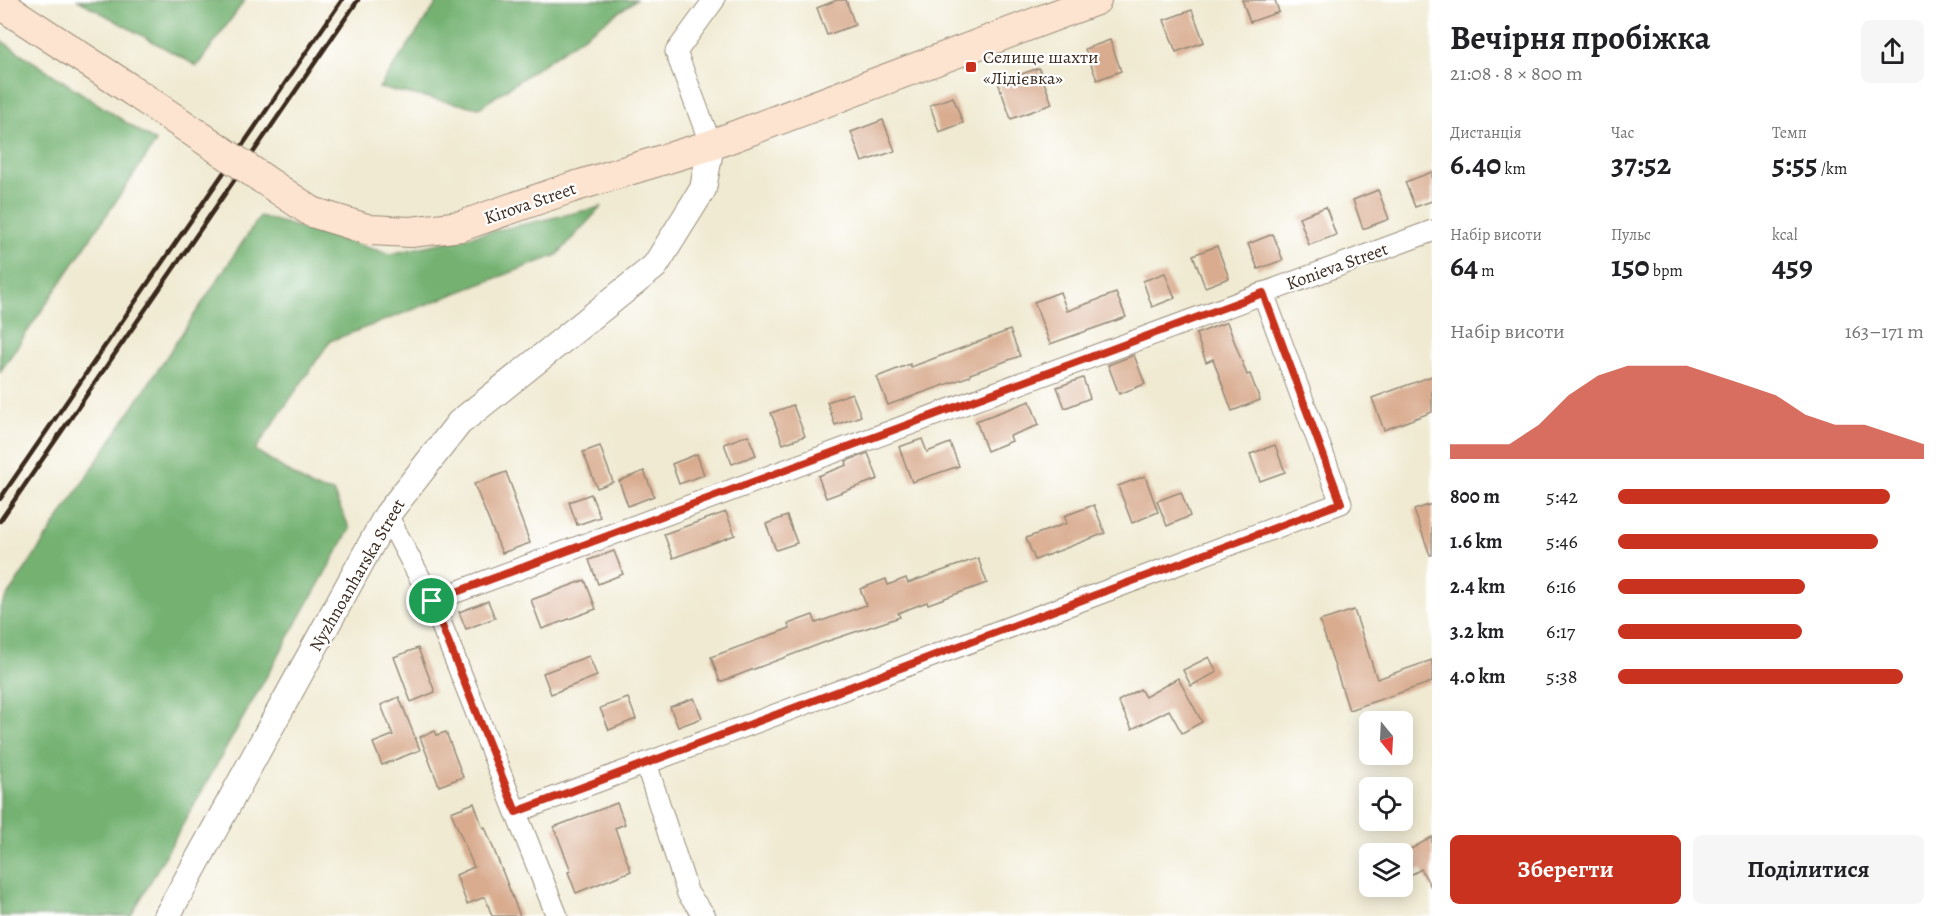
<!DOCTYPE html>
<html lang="uk">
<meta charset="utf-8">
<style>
body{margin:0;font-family:Alegreya,serif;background:#f6f6f6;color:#202124;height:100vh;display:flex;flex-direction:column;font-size:22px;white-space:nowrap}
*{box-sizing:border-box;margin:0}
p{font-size:20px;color:#757577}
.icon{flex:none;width:33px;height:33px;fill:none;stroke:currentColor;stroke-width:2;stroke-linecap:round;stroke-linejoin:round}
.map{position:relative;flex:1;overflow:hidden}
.drawer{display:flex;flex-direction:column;background:#fff;width:510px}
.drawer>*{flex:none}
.needle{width:39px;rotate:162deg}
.buttons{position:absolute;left:1359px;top:711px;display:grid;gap:12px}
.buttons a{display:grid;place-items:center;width:54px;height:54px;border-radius:9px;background:#fff;box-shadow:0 3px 15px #0003;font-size:30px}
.pin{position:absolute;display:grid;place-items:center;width:51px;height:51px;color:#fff;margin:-26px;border:3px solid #fff;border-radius:50%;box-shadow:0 2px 6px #0007}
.round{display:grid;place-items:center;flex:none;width:63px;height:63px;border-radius:9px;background:#f6f6f6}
.summary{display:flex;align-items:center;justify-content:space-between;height:102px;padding:0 18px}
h1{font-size:33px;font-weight:600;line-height:45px}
.stats{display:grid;grid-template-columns:repeat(3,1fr);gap:9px;height:102px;padding:6px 18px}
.stats div{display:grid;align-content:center}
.stats b{font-size:30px;font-weight:600}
.stats small{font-size:16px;font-weight:400}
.stats p{font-size:16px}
.chart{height:168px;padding:12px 18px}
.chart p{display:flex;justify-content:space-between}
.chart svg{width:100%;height:108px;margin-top:6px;fill:#c8321e;opacity:.7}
.cta{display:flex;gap:12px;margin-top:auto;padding:12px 18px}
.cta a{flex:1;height:69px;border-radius:9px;background:#c8321e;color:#fff;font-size:24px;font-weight:600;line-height:69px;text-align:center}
.cta a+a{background:#f6f6f6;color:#202124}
ul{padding:0 18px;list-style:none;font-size:20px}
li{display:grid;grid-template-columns:96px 72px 1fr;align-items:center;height:45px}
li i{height:15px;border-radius:8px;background:#c8321e}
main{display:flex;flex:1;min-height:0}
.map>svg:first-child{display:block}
.forest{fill:#75b272;stroke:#586e48;stroke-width:1.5}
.building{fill:#d9ac8f}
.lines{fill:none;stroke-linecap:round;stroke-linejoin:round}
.minor-casing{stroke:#968a78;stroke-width:23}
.tertiary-casing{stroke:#968a78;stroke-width:28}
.secondary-casing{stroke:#968a78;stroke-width:32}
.minor{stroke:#fff;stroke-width:21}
.tertiary{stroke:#fff;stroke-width:26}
.secondary{stroke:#fde4d0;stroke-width:30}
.rail{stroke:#3b2a1e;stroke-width:4.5}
.secondary-bridge-casing{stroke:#968a78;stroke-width:32;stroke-linecap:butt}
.secondary-bridge{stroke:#fde4d0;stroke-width:30}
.route-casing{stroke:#fff;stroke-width:12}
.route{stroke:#c8321e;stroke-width:8}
.poi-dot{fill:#c8321e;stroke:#fff;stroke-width:2}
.labels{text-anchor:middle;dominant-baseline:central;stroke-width:4.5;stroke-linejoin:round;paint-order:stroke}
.poi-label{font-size:18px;fill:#3b2a1e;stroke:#fff;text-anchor:start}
.street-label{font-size:18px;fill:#3b2a1e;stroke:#fff}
</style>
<main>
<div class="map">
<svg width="1432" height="916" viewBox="0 0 1432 916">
<rect width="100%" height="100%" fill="#fff"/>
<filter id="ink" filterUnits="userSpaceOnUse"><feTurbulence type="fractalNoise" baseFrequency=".0167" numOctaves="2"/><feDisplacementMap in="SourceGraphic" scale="12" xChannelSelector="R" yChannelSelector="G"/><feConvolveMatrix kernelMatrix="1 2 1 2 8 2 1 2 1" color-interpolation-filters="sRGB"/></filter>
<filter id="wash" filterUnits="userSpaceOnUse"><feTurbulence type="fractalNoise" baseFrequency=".008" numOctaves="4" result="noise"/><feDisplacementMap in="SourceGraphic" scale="24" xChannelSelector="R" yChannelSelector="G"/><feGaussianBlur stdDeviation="1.35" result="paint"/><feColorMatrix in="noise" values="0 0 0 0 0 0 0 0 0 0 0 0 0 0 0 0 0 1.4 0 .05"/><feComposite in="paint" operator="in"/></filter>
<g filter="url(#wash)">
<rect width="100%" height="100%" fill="#f0ead2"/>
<!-- forest -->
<g class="forest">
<path d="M78,0H245L197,66Z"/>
<path d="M439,0H636L479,108L379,88Z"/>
<path d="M0,40L156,142L0,372Z"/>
<path d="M601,207L557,255L330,341L255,450L312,487L333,492L350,529L131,916H0V607L260,216L390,254Z"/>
</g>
<g id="blocks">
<!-- building -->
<g class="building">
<path d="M837,0H846L855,25L827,35L817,8Z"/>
<path d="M1242,0H1275L1279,12L1250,22Z"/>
<path d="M1192,10L1204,42L1176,52L1164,20Z"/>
<path d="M1110,40L1121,71L1097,80L1085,49Z"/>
<path d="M1039,68L1052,104L1011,119L998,82Z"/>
<path d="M953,97L963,123L939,132L930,105Z"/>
<path d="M883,120L895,151L862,162L851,132Z"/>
<path d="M1432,172V201L1415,207L1405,182Z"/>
<path d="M1378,190L1389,219L1363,229L1353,200Z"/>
<path d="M1326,207L1336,235L1309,245L1299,217Z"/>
<path d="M1273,234L1283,260L1258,269L1248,244Z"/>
<path d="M1217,246L1229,278L1205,287L1193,255Z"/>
<path d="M1165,273L1175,298L1152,307L1143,281Z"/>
<path d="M1060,292L1067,311L1116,293L1126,317L1050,344L1034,302Z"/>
<path d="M1227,322L1247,375L1250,374L1260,400L1232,411L1213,359L1206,362L1196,334Z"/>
<path d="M1010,330L1020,356L970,374V376L888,405L877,377L910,364L911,367Z"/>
<path d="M1134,355L1145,384L1119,394L1108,365Z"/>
<path d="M1432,376V412L1384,430L1372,398Z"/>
<path d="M1083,378L1090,398L1065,408L1057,387Z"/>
<path d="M852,393L861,416L835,425L827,402Z"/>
<path d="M1030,401L1039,425L1010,436L1012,441L987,451L976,421Z"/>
<path d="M793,405L805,436L783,444L771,413Z"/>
<path d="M748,435L756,455L732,464L724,444Z"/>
<path d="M922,439L927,452L950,443L959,466L912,482L899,447Z"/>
<path d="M1275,445L1285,472L1260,481L1250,454Z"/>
<path d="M600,446L613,482L597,488L583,452Z"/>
<path d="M868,453L878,479L826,498L818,476L847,465L846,461Z"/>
<path d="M697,454L704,475L679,484L672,464Z"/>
<path d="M644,471L654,496L628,506L619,481Z"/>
<path d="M506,472L515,496L513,497L530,543L502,553L474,484Z"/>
<path d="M1145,476L1158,512L1132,523L1118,486Z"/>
<path d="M1181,492L1190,516L1167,526L1157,501Z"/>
<path d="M591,494L600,517L577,525L569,502Z"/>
<path d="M1432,504V555H1430L1414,510Z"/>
<path d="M1094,505L1105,533L1035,560L1026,538L1067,523L1064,516Z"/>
<path d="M726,512L735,535L673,558L664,534Z"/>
<path d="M787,516L797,543L776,550L766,524Z"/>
<path d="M614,551L623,574L598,584L589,560Z"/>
<path d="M978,558L987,583L928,604L927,602L898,613L900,617L828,641L720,682L711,657L790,628L788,624L813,615L816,623L866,605L860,589L886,579L888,585L906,578L908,583Z"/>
<path d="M585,580L596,609L542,629L531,600Z"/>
<path d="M488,601L495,618L466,629L459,612Z"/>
<path d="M1354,610L1377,679L1432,660V682L1349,710L1320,621Z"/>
<path d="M418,648L435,692L411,702L394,657Z"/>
<path d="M589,656L597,676L551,694L543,673Z"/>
<path d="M1209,657L1217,672L1191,686L1183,670Z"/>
<path d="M1178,678L1202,722L1182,733L1169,710L1132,729L1118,701L1140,689L1145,697Z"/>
<path d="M399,697L420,750L382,765L373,743L393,735L381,705Z"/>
<path d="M628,698L636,719L609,730L600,708Z"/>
<path d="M694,698L702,718L678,727L670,707Z"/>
<path d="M435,731L437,735L446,732L463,777L439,786L420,737Z"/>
<path d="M474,803L483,828L485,827L520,916H492L485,897L467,904L456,875L474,867L451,812Z"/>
<path d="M617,803L625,824L615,828L631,871L576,893L568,872L571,871L554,827Z"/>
<path d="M1432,837V889L1421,869L1409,876L1402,865V854Z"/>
</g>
</g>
</g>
<g filter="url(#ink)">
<use href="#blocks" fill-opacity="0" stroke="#968a78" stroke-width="1.5"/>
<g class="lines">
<!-- minor casing -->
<g class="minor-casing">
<g id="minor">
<path d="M711,145L676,52L714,0"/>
<path d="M387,515L432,601L557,916"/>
<path d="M432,601L1432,231"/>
<path d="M646,763L688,894L705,916"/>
<path d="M516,812L1341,503L1263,293"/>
</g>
</g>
<!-- tertiary casing -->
<g class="tertiary-casing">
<path id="tertiary" d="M167,916L387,515L459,423L655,266L703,189L711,145"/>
</g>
<!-- secondary casing -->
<g class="secondary-casing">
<g id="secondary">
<path d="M0,4L133,91"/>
<path d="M312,212L370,230L411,232L461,226L570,188L711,145L1096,0"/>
</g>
</g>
<!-- minor -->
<use href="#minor" class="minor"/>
<!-- tertiary -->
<use href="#tertiary" class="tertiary"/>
<!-- secondary -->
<use href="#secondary" class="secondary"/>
<!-- rail -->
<g class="rail">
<path d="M0,499L342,0"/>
<path d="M0,521L358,0"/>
</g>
<!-- secondary-bridge casing -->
<g class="secondary-bridge-casing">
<path id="secondary-bridge" d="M133,91L312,212"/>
</g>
<!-- secondary-bridge -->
<use href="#secondary-bridge" class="secondary-bridge"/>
</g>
</g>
<g class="lines" filter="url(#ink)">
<!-- route casing -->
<g class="route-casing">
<path id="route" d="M1263,293L1341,503L516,812L432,601Z"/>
</g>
<!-- route -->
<use href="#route" class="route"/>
</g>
<!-- markers -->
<rect class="poi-dot" x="965" y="61" width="12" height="12" rx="3"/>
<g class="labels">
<!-- poi labels -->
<g class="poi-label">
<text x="983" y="57">Селище шахти<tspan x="983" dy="21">«Лідієвка»</tspan></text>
</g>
<!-- street labels -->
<g class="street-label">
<text transform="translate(530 203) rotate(-19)">Kirova Street</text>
<text transform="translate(1337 266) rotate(-20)">Konieva Street</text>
<text transform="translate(357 575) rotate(-60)">Nyzhnoanharska Street</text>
</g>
</g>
</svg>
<div class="buttons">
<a><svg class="needle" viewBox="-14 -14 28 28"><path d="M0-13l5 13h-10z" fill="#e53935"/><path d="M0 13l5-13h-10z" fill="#757577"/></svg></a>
<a><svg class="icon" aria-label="locate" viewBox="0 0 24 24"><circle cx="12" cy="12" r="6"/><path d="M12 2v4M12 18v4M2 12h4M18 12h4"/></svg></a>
<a><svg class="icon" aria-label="layers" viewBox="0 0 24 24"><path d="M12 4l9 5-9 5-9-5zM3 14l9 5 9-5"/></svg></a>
</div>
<div class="pin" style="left:432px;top:601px;background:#1e9e55"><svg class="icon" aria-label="arrive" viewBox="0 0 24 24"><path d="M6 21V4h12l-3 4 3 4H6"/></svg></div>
</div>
<section class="drawer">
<div class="summary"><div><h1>Вечірня пробіжка</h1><p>21:08 · 8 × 800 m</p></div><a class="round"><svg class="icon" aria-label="share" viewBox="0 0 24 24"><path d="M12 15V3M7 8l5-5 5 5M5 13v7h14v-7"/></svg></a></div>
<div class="stats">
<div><p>Дистанція</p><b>6.40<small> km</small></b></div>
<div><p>Час</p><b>37:52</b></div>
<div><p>Темп</p><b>5:55<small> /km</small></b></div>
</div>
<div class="stats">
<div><p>Набір висоти</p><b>64<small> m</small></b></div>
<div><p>Пульс</p><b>150<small> bpm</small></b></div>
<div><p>kcal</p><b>459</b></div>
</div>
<div class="chart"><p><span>Набір висоти</span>163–171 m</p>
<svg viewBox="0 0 160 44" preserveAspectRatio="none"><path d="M0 44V38L10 38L20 38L30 30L40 18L50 10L60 6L70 6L80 6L90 10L100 14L110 18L120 26L130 30L140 30L150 34L160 38V44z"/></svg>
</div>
<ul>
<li><b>800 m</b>5:42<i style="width:89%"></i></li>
<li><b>1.6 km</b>5:46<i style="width:85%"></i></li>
<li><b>2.4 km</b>6:16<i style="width:61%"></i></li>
<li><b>3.2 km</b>6:17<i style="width:60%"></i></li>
<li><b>4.0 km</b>5:38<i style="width:93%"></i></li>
</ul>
<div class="cta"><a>Зберегти</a><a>Поділитися</a></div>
</section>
</main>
